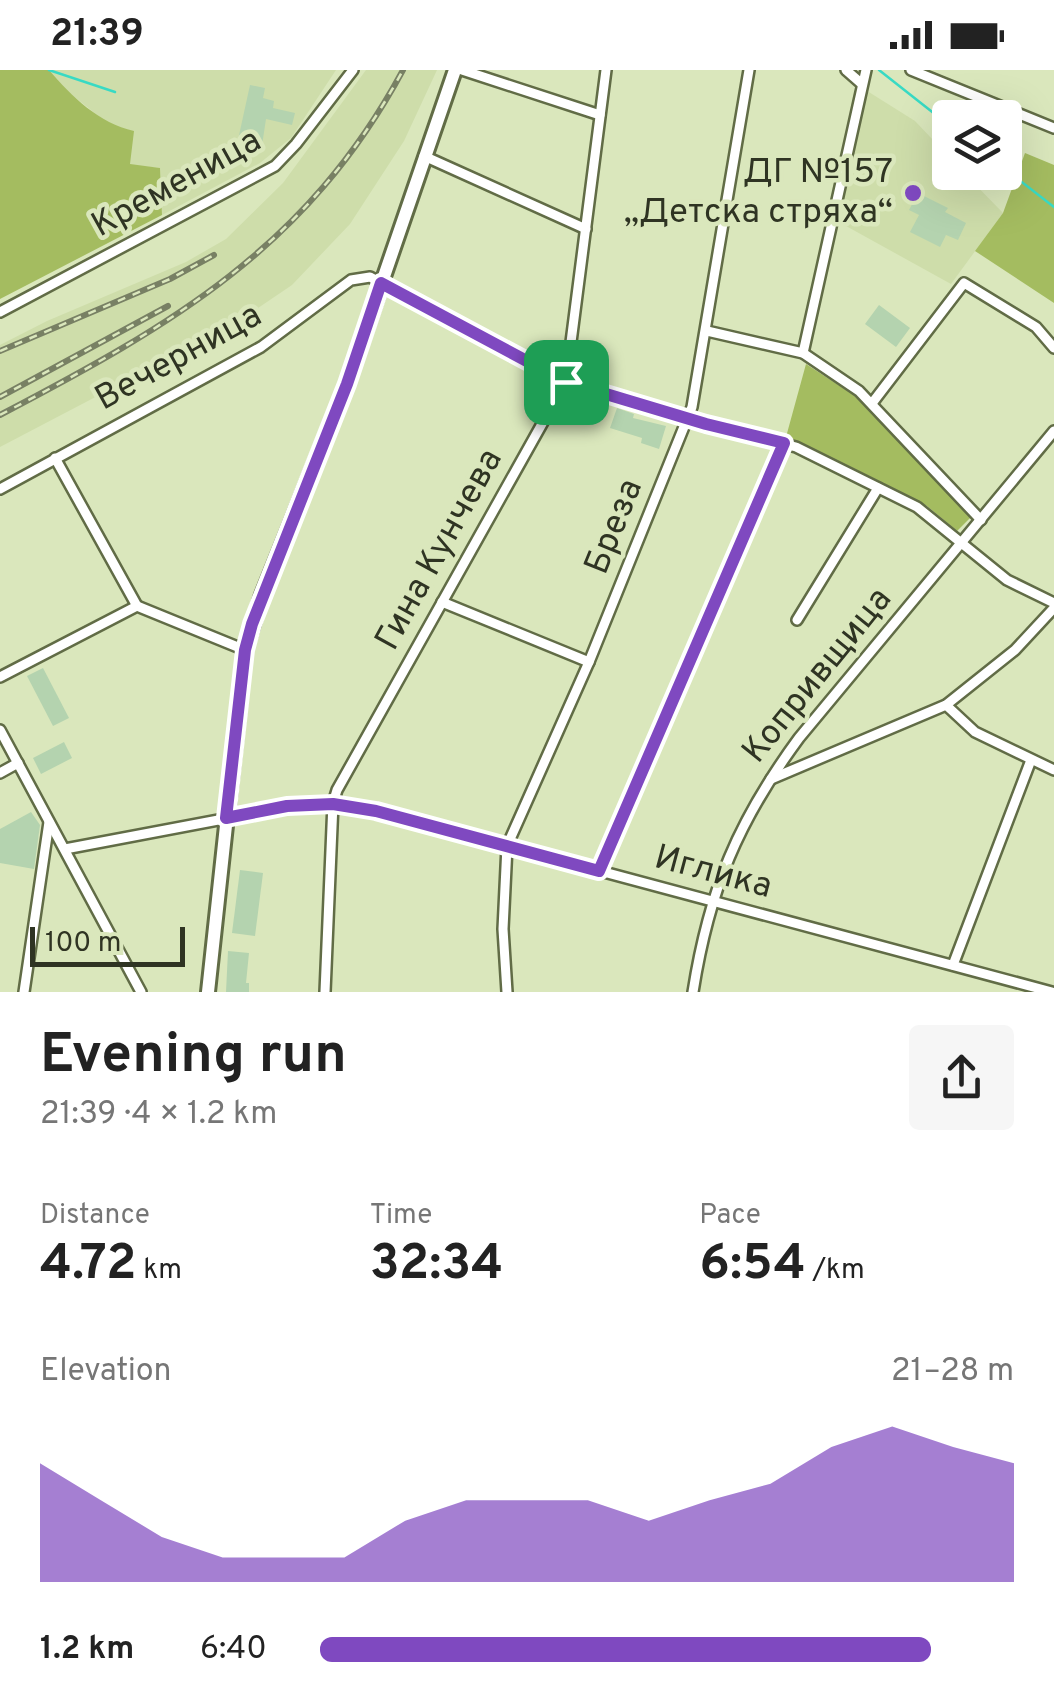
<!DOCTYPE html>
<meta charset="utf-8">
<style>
body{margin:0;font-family:Overpass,sans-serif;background:#f6f6f6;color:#222;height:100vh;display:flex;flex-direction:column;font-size:38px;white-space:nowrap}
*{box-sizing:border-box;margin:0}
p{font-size:32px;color:#767676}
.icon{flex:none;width:55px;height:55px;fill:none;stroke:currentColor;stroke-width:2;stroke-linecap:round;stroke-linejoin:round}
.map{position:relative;height:922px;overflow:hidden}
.panel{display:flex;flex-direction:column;background:#fff;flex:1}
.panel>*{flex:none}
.fabs{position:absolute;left:932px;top:30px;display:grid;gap:20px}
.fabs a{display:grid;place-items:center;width:90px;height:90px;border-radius:10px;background:#fff;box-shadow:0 10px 40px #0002;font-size:50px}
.scale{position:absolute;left:30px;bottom:25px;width:155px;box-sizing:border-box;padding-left:10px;border:5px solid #2f3423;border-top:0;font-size:28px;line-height:35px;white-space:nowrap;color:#2f3423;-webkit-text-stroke:8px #dae7bc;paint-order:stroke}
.pin{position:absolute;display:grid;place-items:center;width:85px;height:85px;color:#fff;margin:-42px;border-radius:20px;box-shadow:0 5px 15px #0006}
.round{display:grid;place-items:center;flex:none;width:105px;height:105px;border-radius:10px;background:#f6f6f6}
.overview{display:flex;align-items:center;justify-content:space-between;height:170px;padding:0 40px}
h1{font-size:55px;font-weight:700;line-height:75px}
.metrics{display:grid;grid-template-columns:repeat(3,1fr);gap:15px;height:170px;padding:10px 40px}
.metrics div{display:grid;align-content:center}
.metrics b{font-size:50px;font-weight:700}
.metrics small{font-size:28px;font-weight:400}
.metrics p{font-size:28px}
.chart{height:280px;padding:20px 40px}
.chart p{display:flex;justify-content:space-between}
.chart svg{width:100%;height:180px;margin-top:10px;fill:#7f49c0;opacity:.7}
ul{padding:0 40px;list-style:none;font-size:32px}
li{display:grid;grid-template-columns:160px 120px 1fr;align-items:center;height:75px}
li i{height:25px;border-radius:12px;background:#7f49c0}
.status{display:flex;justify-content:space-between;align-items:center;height:70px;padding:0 50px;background:#fff;direction:ltr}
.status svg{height:28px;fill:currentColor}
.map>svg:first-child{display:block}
.built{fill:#ceddaa}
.green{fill:#a4bc60}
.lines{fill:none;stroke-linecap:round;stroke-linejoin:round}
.stream{stroke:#38dac4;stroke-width:2.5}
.building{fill:#b4d3af}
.minor-casing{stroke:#616c46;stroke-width:14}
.secondary-casing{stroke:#616c46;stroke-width:18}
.minor{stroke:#fff;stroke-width:9}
.secondary{stroke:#fff;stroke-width:12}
.rail-casing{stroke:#788064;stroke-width:6}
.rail{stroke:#dae7bc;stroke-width:2.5;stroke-dasharray:8;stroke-linecap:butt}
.route-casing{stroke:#fff;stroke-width:20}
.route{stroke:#7f49c0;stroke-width:12}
.poi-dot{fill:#7f49c0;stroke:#dae7bc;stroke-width:4}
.labels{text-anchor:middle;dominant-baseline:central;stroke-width:9;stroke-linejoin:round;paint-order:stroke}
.poi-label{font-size:35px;fill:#2f3423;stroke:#dae7bc;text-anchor:end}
.street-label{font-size:35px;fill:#2f3423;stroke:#dae7bc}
</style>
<div class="status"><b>21:39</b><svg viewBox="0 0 49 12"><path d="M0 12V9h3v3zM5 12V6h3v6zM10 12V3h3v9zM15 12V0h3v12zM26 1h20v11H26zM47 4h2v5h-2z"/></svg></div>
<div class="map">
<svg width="1054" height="922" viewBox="0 0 1054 922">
<rect width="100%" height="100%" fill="#dae7bc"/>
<!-- built -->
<g class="built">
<path d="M49,0H336L291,68L260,93L162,145L160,98L130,95L111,56L67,21Z"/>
<path d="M366,0H437L404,71L350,154L292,215L233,255L0,377V275L47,251L186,192L226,169L283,113Z"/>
<path d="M864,19L915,51L950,88V102L964,103L1003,143L951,214L837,151Z"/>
</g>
<!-- green -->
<g class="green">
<path d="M0,0H49C72,27 99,53 134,61L130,94L160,98L162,145L0,229Z"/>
<path d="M1025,83L1054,95V233L975,181L1003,143Z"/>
<path d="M806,294L869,335L972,446L957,461L927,436L786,367Z"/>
</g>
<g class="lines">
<!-- stream -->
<g class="stream">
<path d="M49,0L115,22"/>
<path d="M879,0L950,56"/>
<path d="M1005,99L1054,137"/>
</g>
</g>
<!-- building -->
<g class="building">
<path d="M250,15L265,18L263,28L274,31L273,38L295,43L292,55L266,49L261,82L236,79Z"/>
<path d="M918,123L948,138L945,142L966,153L958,170L946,165L940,177L910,162L919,145L909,140Z"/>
<path d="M879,235L910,258L896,277L865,254Z"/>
<path d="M617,338L634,344L633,348L666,356L659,379L641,373L642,368L610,358Z"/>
<path d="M43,598L69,648L53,656L27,606Z"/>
<path d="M64,672L72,688L41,704L33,688Z"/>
<path d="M31,742L40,755L34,799L0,793V759Z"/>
<path d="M240,800L263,803L255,866L232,863Z"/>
<path d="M228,881L249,883L246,913H249V922H226Z"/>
</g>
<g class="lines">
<!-- minor casing -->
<g class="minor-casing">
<g id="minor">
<path d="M462,0L600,45"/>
<path d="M846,0L862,14"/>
<path d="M911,0L1054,58"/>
<path d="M424,86L586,159"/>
<path d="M0,242L275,96L296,74L353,0"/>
<path d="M707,261L803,283L859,321L981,450"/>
<path d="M803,283L866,0"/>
<path d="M873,332L964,213L1036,257L1054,278"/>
<path d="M55,388L137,536"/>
<path d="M0,419L261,277L351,210L370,207L566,311L705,354L796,377L917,437L1007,510L1054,533"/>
<path d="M442,532L589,592"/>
<path d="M797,550L878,418"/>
<path d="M0,607L137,536L245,580"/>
<path d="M946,635L975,662L1054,700"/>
<path d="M0,660L141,922"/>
<path d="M0,703L18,693"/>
<path d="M771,709L946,635L1015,580L1054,538"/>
<path d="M65,779L287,737L333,733L376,741L1052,922"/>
<path d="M599,801L784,373"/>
<path d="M953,895L1031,690"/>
<path d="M24,922L49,752"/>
<path d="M325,922L333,733L337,720L566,311L606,0"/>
<path d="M507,922L503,859L507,776L589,592L692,337L749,0"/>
<path d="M693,922C709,820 738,751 799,668L1054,361"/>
</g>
</g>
<!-- secondary casing -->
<g class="secondary-casing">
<path id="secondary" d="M208,922L245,580L262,525L347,314L455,0"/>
</g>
<!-- minor -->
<use href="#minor" class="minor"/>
<!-- secondary -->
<use href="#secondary" class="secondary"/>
<!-- rail casing -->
<g class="rail-casing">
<g id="rail">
<path d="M0,281L170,209L214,185"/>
<path d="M0,327L168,236"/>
<path d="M0,345C172,255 307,178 403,0"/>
</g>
</g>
<!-- rail -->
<use href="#rail" class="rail"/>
</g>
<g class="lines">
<!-- route casing -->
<g class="route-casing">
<path id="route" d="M381,213L566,312L706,354L784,373L599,801L376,741L333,734L287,736L226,748L245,580L252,554L347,314Z"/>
</g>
<!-- route -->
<use href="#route" class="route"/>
</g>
<!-- markers -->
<circle class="poi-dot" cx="913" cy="123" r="10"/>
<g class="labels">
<!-- poi labels -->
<g class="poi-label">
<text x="893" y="103">ДГ №157<tspan x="893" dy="40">„Детска стряха“</tspan></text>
</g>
<!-- street labels -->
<g class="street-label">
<text transform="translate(177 114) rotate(-29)">Кременица</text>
<text transform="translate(179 288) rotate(-29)">Вечерница</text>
<text transform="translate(615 457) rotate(-68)">Бреза</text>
<text transform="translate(440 480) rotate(-61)">Гина Кунчева</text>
<text transform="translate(818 606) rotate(-51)">Копривщица</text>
<text transform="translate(713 803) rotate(15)">Иглика</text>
</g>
</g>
</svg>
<div class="fabs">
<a><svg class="icon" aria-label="layers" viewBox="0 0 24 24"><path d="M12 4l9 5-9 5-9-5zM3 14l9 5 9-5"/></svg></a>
</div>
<div class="scale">100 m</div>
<div class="pin" style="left:566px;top:312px;background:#1e9e55"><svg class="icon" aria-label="arrive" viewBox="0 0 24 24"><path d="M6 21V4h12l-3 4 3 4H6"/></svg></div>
</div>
<section class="panel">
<div class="overview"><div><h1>Evening run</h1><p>21:39 · 4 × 1.2 km</p></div><a class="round"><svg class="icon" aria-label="share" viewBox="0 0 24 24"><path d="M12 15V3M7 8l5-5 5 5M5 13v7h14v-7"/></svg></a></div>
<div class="metrics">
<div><p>Distance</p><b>4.72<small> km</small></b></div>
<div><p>Time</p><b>32:34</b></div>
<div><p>Pace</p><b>6:54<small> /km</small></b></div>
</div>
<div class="chart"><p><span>Elevation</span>21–28 m</p>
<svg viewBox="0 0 160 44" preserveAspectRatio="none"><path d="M0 44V15L10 24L20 33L30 38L40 38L50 38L60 29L70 24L80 24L90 24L100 29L110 24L120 20L130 11L140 6L150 11L160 15V44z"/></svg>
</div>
<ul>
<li><b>1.2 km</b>6:40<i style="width:88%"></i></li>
</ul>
</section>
